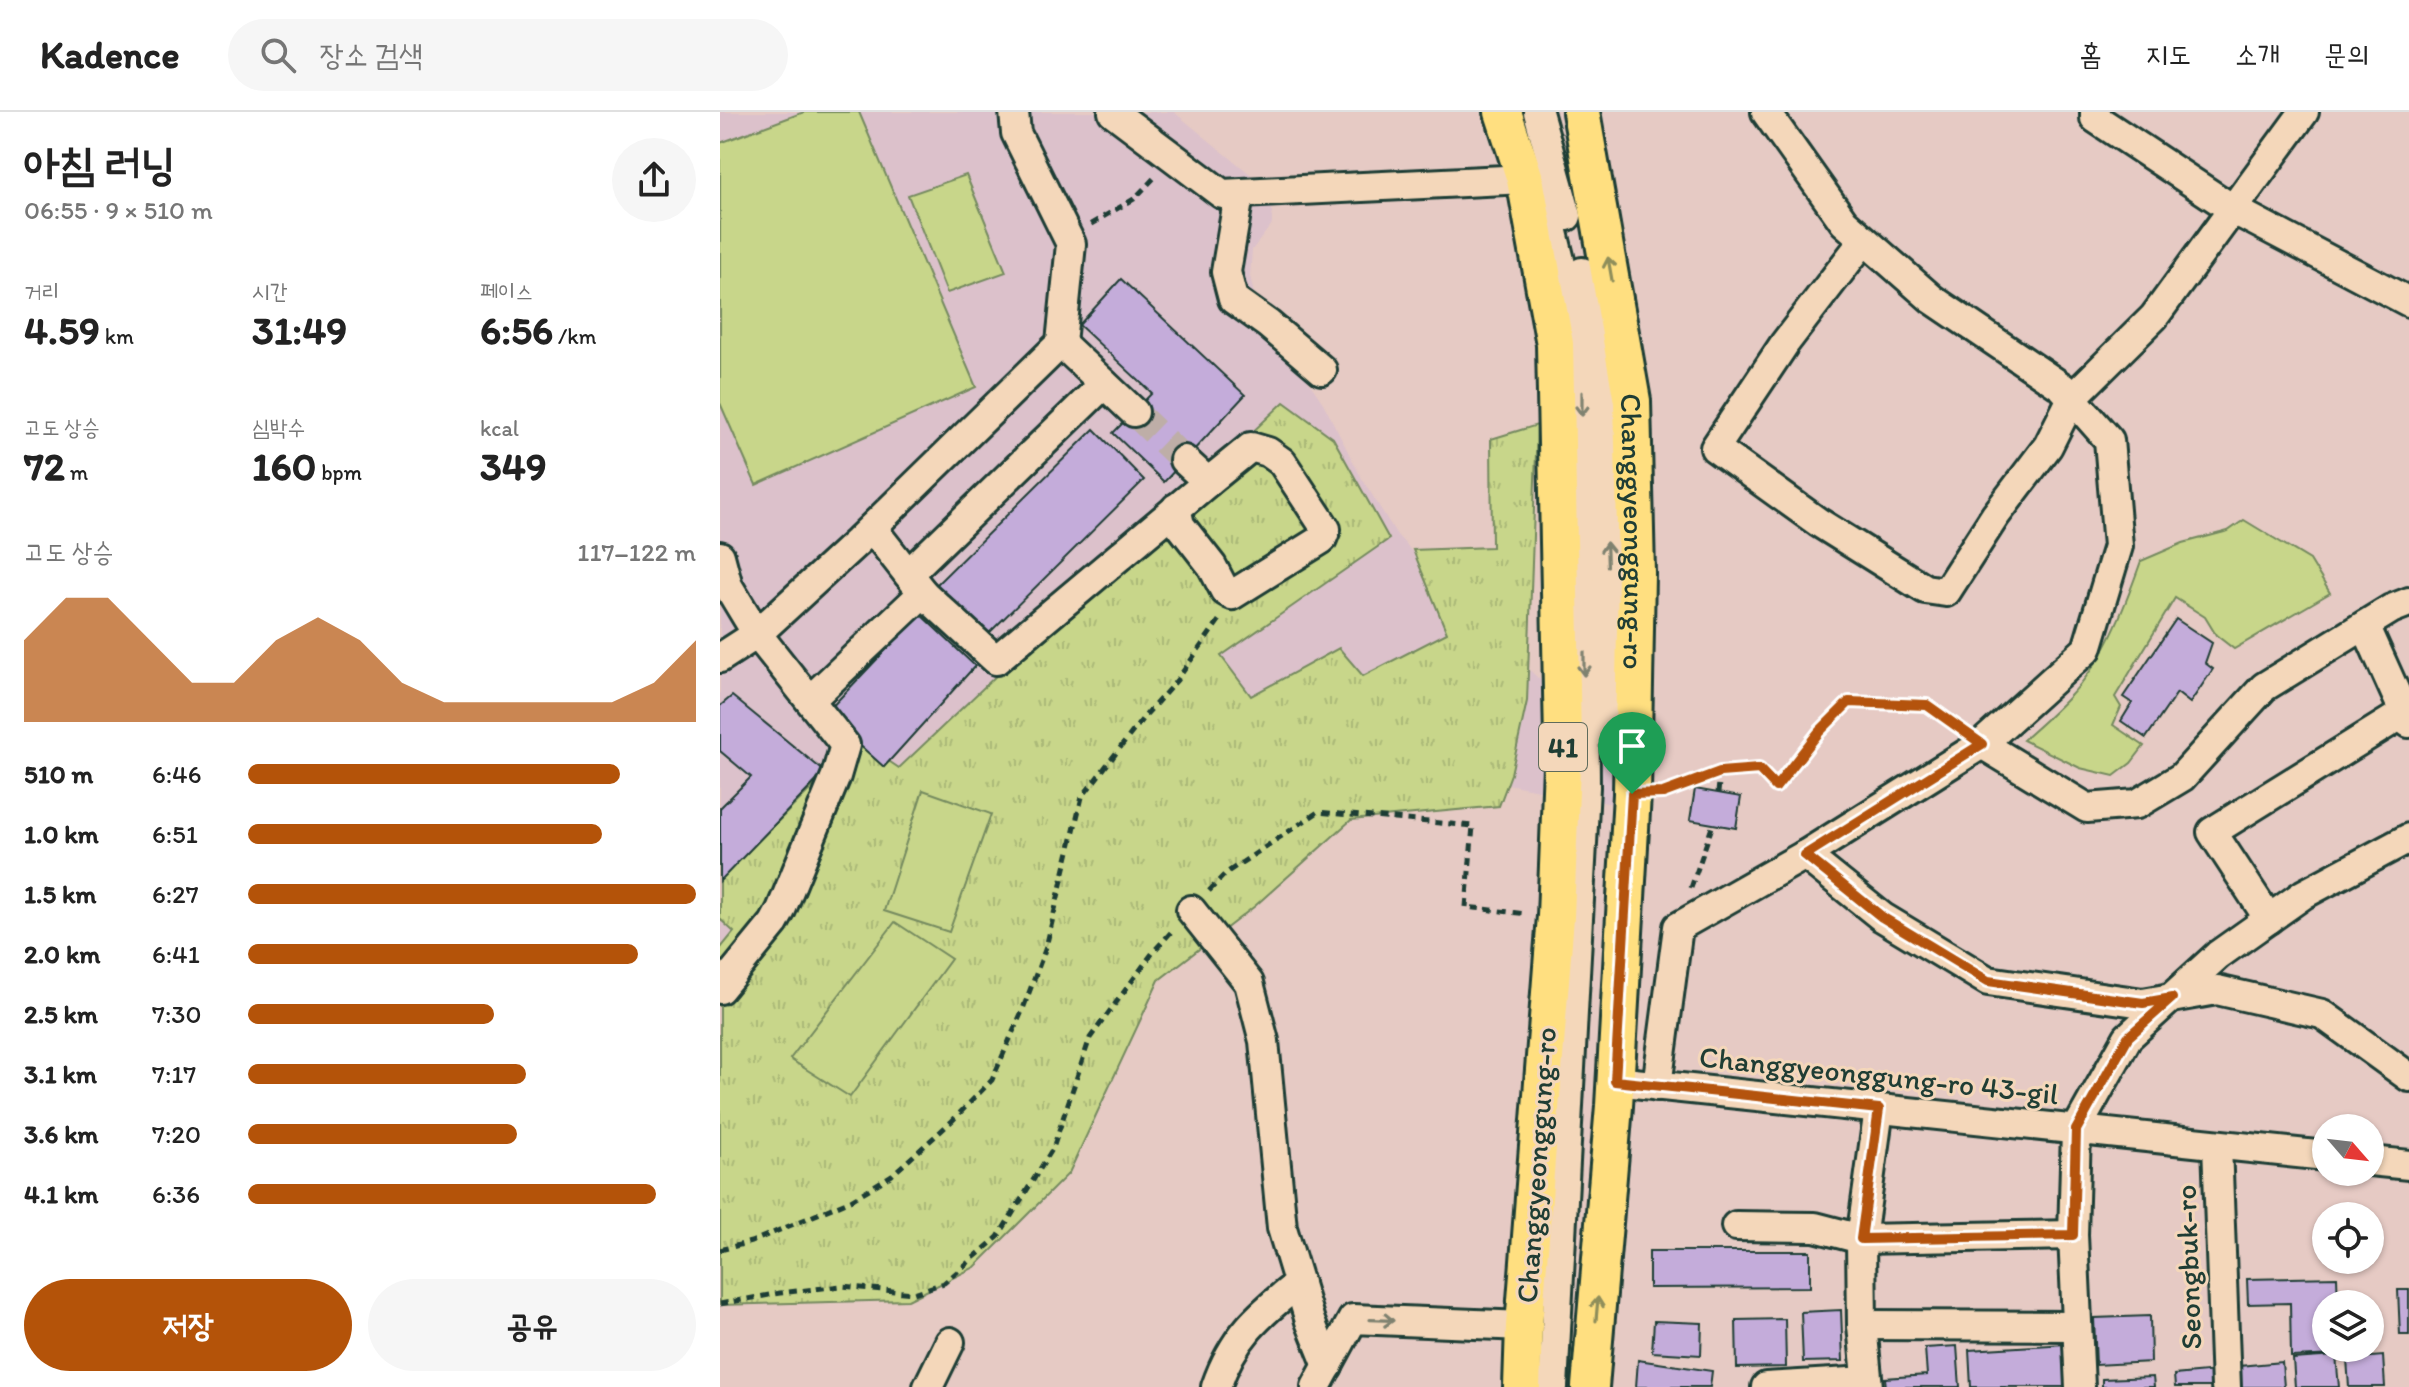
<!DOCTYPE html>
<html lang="ko">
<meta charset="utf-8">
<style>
body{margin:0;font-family:Itim,"Poor Story",sans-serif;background:#f6f6f6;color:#222;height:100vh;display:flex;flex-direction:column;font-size:30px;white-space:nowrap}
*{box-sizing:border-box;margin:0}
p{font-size:26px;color:#767676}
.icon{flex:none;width:44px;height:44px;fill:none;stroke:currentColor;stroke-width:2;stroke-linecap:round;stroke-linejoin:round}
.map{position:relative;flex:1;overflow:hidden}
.panel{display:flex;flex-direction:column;background:#fff;width:720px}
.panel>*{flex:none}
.needle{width:52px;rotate:118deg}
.buttons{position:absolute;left:1592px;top:1002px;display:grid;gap:16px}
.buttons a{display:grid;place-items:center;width:72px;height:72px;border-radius:50%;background:#fff;box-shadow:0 2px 6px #0004;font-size:40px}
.pin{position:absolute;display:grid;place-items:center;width:68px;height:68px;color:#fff;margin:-82px -34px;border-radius:50% 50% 50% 0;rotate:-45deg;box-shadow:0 0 8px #0007}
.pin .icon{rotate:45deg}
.round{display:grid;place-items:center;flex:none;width:84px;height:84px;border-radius:42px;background:#f6f6f6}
.headline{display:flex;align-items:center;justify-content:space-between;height:136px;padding:0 24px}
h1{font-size:44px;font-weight:700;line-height:60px}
.stats{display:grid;grid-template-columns:repeat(3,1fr);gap:12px;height:136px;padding:8px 24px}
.stats div{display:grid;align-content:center}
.stats b{font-size:40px;font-weight:700}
.stats small{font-size:22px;font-weight:400}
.stats p{font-size:22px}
.chart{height:224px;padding:16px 24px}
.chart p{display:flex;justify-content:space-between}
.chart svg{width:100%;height:144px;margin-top:8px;fill:#b45309;opacity:.7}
.primary-button{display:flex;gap:16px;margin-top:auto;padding:16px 24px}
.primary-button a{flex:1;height:92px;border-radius:48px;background:#b45309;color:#fff;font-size:32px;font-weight:700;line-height:92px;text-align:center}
.primary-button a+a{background:#f6f6f6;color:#222}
ul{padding:0 24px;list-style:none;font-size:26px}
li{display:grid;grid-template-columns:128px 96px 1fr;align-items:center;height:60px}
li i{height:20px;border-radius:10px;background:#b45309}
header{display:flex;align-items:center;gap:48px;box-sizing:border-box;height:112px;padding:0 40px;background:#fff;border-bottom:2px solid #e0e0e0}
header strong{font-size:38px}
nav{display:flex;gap:44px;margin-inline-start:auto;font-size:28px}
.search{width:560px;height:72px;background:#f6f6f6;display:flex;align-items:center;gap:20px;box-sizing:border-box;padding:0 28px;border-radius:44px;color:#767676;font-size:30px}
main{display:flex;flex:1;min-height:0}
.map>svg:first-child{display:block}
.built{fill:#dcc1cb}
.grass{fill:url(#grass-tufts);stroke:#748a5f;stroke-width:2}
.garden{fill:#c8d68a;stroke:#748a5f;stroke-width:2}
.building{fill:#c4acda;stroke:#1f3d34;stroke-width:2}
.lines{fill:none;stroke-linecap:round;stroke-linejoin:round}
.minor-tunnel{stroke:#beaea7;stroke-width:28;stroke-dasharray:28 14;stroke-linecap:butt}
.minor-casing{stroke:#1f3d34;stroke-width:34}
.major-casing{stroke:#1f3d34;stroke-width:42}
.path{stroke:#1f3d34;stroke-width:5;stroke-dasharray:8 6;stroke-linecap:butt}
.minor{stroke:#f4d7ba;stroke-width:28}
.major{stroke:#ffdf80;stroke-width:36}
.oneway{stroke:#8f8e5a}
.oneway2{stroke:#7f8270}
.route-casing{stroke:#fff;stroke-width:16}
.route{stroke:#b45309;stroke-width:10}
.labels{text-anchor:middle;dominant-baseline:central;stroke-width:6;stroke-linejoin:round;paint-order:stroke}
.shield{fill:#f4d7ba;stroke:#5f6b5c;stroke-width:2}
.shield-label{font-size:28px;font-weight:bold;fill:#1f3d34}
.street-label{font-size:30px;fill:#1f3d34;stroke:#f4d7ba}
</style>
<header>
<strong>Kadence</strong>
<div class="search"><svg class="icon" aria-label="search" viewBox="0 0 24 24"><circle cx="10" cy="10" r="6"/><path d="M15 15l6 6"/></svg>장소 검색</div>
<nav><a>홈</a><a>지도</a><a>소개</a><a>문의</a></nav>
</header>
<main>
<section class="panel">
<div class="headline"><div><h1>아침 러닝</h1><p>06:55 · 9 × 510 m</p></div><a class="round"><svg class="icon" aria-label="share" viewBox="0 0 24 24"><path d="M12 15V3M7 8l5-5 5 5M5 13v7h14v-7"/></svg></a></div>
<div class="stats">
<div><p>거리</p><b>4.59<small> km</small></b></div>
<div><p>시간</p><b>31:49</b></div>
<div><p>페이스</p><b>6:56<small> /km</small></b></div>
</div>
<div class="stats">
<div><p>고도 상승</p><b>72<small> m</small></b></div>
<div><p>심박수</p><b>160<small> bpm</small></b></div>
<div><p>kcal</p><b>349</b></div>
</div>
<div class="chart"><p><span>고도 상승</span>117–122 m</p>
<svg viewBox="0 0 160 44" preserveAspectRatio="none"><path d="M0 44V19L10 6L20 6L30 19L40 32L50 32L60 19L70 12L80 19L90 32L100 38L110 38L120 38L130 38L140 38L150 32L160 19V44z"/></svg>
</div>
<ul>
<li><b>510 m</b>6:46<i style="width:83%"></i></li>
<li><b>1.0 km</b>6:51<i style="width:79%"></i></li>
<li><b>1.5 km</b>6:27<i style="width:100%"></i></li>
<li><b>2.0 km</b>6:41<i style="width:87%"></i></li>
<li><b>2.5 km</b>7:30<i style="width:55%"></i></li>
<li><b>3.1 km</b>7:17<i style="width:62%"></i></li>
<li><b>3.6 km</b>7:20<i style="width:60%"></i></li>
<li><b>4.1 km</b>6:36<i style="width:91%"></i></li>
</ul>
<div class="primary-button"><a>저장</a><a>공유</a></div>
</section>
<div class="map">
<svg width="1689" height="1275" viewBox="0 0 1689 1275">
<defs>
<pattern id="grass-tufts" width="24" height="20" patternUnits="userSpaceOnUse" patternTransform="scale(2)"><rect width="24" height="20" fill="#c8d68a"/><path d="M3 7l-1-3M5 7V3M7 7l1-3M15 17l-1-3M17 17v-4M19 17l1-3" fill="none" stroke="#abb978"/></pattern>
</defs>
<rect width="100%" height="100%" fill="#e6cac4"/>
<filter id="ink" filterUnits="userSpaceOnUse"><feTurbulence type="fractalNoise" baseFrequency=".0125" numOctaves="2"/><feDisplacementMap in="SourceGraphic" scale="16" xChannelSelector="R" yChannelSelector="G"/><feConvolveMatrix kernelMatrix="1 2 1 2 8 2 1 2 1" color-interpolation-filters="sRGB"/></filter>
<g filter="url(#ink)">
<!-- built -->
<path class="built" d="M0,0H454L552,80V112L532,138L530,164L536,191L603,291L641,365L677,423L741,493L911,654L913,696L605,637L0,1168Z"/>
<!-- grass -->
<path class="grass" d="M564,290L613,326L669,427L501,544L531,584L619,536L643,564L727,521L693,438L772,435L771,327L817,313L807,589L791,662L779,694L631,708L535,794L439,868L349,1061L255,1155L188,1188L0,1193V837L14,820L0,807V767L139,629L179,656Z"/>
<!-- garden -->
<g class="garden">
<path d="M84,0H139L256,275L36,373L0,291V31Z"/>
<path d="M246,63L286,160L227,181L188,83Z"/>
<path d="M1524,408L1590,448L1610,481L1514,537L1496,523L1485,505L1455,486L1395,585L1401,595L1393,613L1424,634L1411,651L1394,664L1360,656L1303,628C1319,614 1335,600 1349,585C1385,548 1404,497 1421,449L1463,431L1508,419Z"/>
<path d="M203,678L271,702L229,820L164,799Z"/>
<path d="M175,810L231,847L130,985L70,947Z"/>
</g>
<!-- building -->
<g class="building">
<path d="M401,167L525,283L444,370L393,321L432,281L359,213Z"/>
<path d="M374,317L424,368L262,528L212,477Z"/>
<path d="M200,502L255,554L164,655L105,602Z"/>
<path d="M1456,507L1492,531L1485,551L1493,557L1470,591L1457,581L1426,626L1401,609L1412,591L1403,585Z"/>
<path d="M12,584L105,660L0,769V696L31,665L0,639V594Z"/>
<path d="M975,677L1021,685L1016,716L970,708Z"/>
<path d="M929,1139H1090V1175L929,1176Z"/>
<path d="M1617,1165L1618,1192H1606V1236H1619V1243L1571,1245L1570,1191L1528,1192L1527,1167Z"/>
<path d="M1678,1178H1689V1223H1680Z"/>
<path d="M1121,1198L1123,1249L1083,1250L1081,1200Z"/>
<path d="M1430,1204L1431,1250L1376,1253L1374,1206Z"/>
<path d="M1065,1207L1066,1255L1017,1256L1016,1208Z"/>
<path d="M934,1209L982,1211L981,1243L932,1240Z"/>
<path d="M1346,1232L1348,1275H1251L1249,1238Z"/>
<path d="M1237,1234L1240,1275H1166L1165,1266L1207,1263L1205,1236Z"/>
<path d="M1616,1244L1619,1275H1575L1573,1247Z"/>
<path d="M1663,1244L1665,1275H1629L1627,1247Z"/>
<path d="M918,1248L992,1259L990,1275H916Z"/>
<path d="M1562,1250L1564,1275H1520L1519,1254Z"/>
<path d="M1497,1259L1498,1275H1455L1454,1263Z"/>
<path d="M1433,1265L1434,1275H1382V1267Z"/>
</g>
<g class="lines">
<!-- minor-tunnel -->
<path class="minor-tunnel" d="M414,300L464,348"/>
<!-- minor casing -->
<g class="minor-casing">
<g id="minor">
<path d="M393,0L502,82L805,67"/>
<path d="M818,0L847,104"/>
<path d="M1375,0V6L1514,98L1689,190"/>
<path d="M519,83L506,160L513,187L548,212L602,258"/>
<path d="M824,84L862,237L865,675L833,1275"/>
<path d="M1144,128L1065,231L995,336L1098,410L1205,477L1226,480L1275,404L1328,334L1352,286L1434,205L1584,0"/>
<path d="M862,160L881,228L888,477L883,619"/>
<path d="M341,231L414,300"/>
<path d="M384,272L188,462L203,481L276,548L488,370"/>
<path d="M456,396L460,413L492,454L505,479L512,483L602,427L606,417L562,350L548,340L531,335L488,370L464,348"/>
<path d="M152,416L188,462"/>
<path d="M0,444L8,474L37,522L0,546"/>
<path d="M1645,513L1689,611"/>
<path d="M90,588L203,481"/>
<path d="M1262,632L1367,696L1417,692L1462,665L1544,575L1671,497L1689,490"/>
<path d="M1085,743L1162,805L1268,869L1423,891L1497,878L1602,902L1689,965"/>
<path d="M471,798L529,871L544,929L562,1116L590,1209L608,1254"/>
<path d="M1549,807L1492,720L1684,601"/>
<path d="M0,877L54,811L61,798L116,664L125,633L37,522L137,430L341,231L351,132L296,21L294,0"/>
<path d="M895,969L1606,1044"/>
<path d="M937,974L958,815L1085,743L1262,632L1367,537L1398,434L1389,328L1342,275L1212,187L1124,110L1046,0"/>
<path d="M1497,1033L1506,1275"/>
<path d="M1650,1049L1689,1053"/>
<path d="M1016,1114L1095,1115L1141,1127L1159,997"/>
<path d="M1142,1213L1356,1214"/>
<path d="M208,1275L230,1230"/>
<path d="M496,1275C513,1225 538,1203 579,1171"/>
<path d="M596,1275L633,1207L804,1214"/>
<path d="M1046,1275L1147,1269"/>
<path d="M1148,1275L1142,1213L1141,1127L1353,1123"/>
<path d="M1360,1275L1353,1123L1356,1018L1408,925L1498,843L1584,782L1689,726"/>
</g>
</g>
<!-- major casing -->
<g class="major-casing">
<g id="major">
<path d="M783,0L805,67L835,232L843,628L836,804L804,1214L802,1275"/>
<path id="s1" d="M861,0L912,289L916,461L912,682L894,994L870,1275"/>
</g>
</g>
<!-- path -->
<g class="path">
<path d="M371,112L414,87L436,64"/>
<path d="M941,681L1000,660L1039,657L1056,675L1099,620L1129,590L1207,593L1238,614"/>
<path d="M998,681L1000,660"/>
<path d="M971,776L993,712"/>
<path d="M489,779L506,761L598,700L753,714L746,795L807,802"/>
<path d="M0,1138L31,1130L131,1088L172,1063L232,1009L272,968L303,897L326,835L362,685L424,605L457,568L500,507"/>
<path d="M0,1192L60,1181L121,1174L194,1181L224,1171L278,1125L333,1036L370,926L434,839L453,818"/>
</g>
<!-- minor -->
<use href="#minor" class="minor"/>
<!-- major -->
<use href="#major" class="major"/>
</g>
<!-- one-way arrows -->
<defs><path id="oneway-shaft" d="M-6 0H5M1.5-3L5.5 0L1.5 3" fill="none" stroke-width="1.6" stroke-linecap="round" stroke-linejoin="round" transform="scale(2)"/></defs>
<g class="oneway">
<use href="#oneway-shaft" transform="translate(890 157) rotate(-100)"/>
<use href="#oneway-shaft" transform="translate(877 1197) rotate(-85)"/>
</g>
<g class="oneway2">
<use href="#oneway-shaft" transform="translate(862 292) rotate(90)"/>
<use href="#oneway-shaft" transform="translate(887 442) rotate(-92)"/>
<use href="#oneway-shaft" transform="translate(864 552) rotate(90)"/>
<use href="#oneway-shaft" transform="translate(662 1208) rotate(2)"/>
</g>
</g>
<g class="lines" filter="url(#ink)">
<!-- route casing -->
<g class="route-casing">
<path id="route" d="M1129,590L1207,593L1262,632L1085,743L1162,805L1268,869L1423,891L1452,886L1408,925L1356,1018L1353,1123L1141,1127L1159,997L895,969L912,682L943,681L1000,660L1039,657L1056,675L1099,620Z"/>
</g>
<!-- route -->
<use href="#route" class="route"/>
</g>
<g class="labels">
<!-- shield labels -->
<rect class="shield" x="819" y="611" width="48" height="48" rx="6"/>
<g class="shield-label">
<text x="843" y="635">41</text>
</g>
<!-- street labels -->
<g class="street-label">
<text stroke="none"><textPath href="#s1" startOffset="424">Changgyeonggung-ro</textPath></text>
<text transform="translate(1159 963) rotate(6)">Changgyeonggung-ro 43-gil</text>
<text transform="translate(816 1053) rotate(-86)">Changgyeonggung-ro</text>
<text transform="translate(1468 1155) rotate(-92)">Seongbuk-ro</text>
</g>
</g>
</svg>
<div class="buttons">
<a><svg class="needle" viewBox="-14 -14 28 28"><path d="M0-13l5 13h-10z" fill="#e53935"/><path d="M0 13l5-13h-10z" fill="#767676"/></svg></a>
<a><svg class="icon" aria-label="locate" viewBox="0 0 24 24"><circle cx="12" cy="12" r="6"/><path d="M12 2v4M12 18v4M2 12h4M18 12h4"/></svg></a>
<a><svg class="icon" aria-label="layers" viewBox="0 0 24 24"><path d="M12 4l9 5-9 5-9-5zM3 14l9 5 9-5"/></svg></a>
</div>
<div class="pin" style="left:912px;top:682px;background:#1e9e55"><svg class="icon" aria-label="arrive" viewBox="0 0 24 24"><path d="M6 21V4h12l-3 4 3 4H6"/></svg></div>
</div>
</main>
